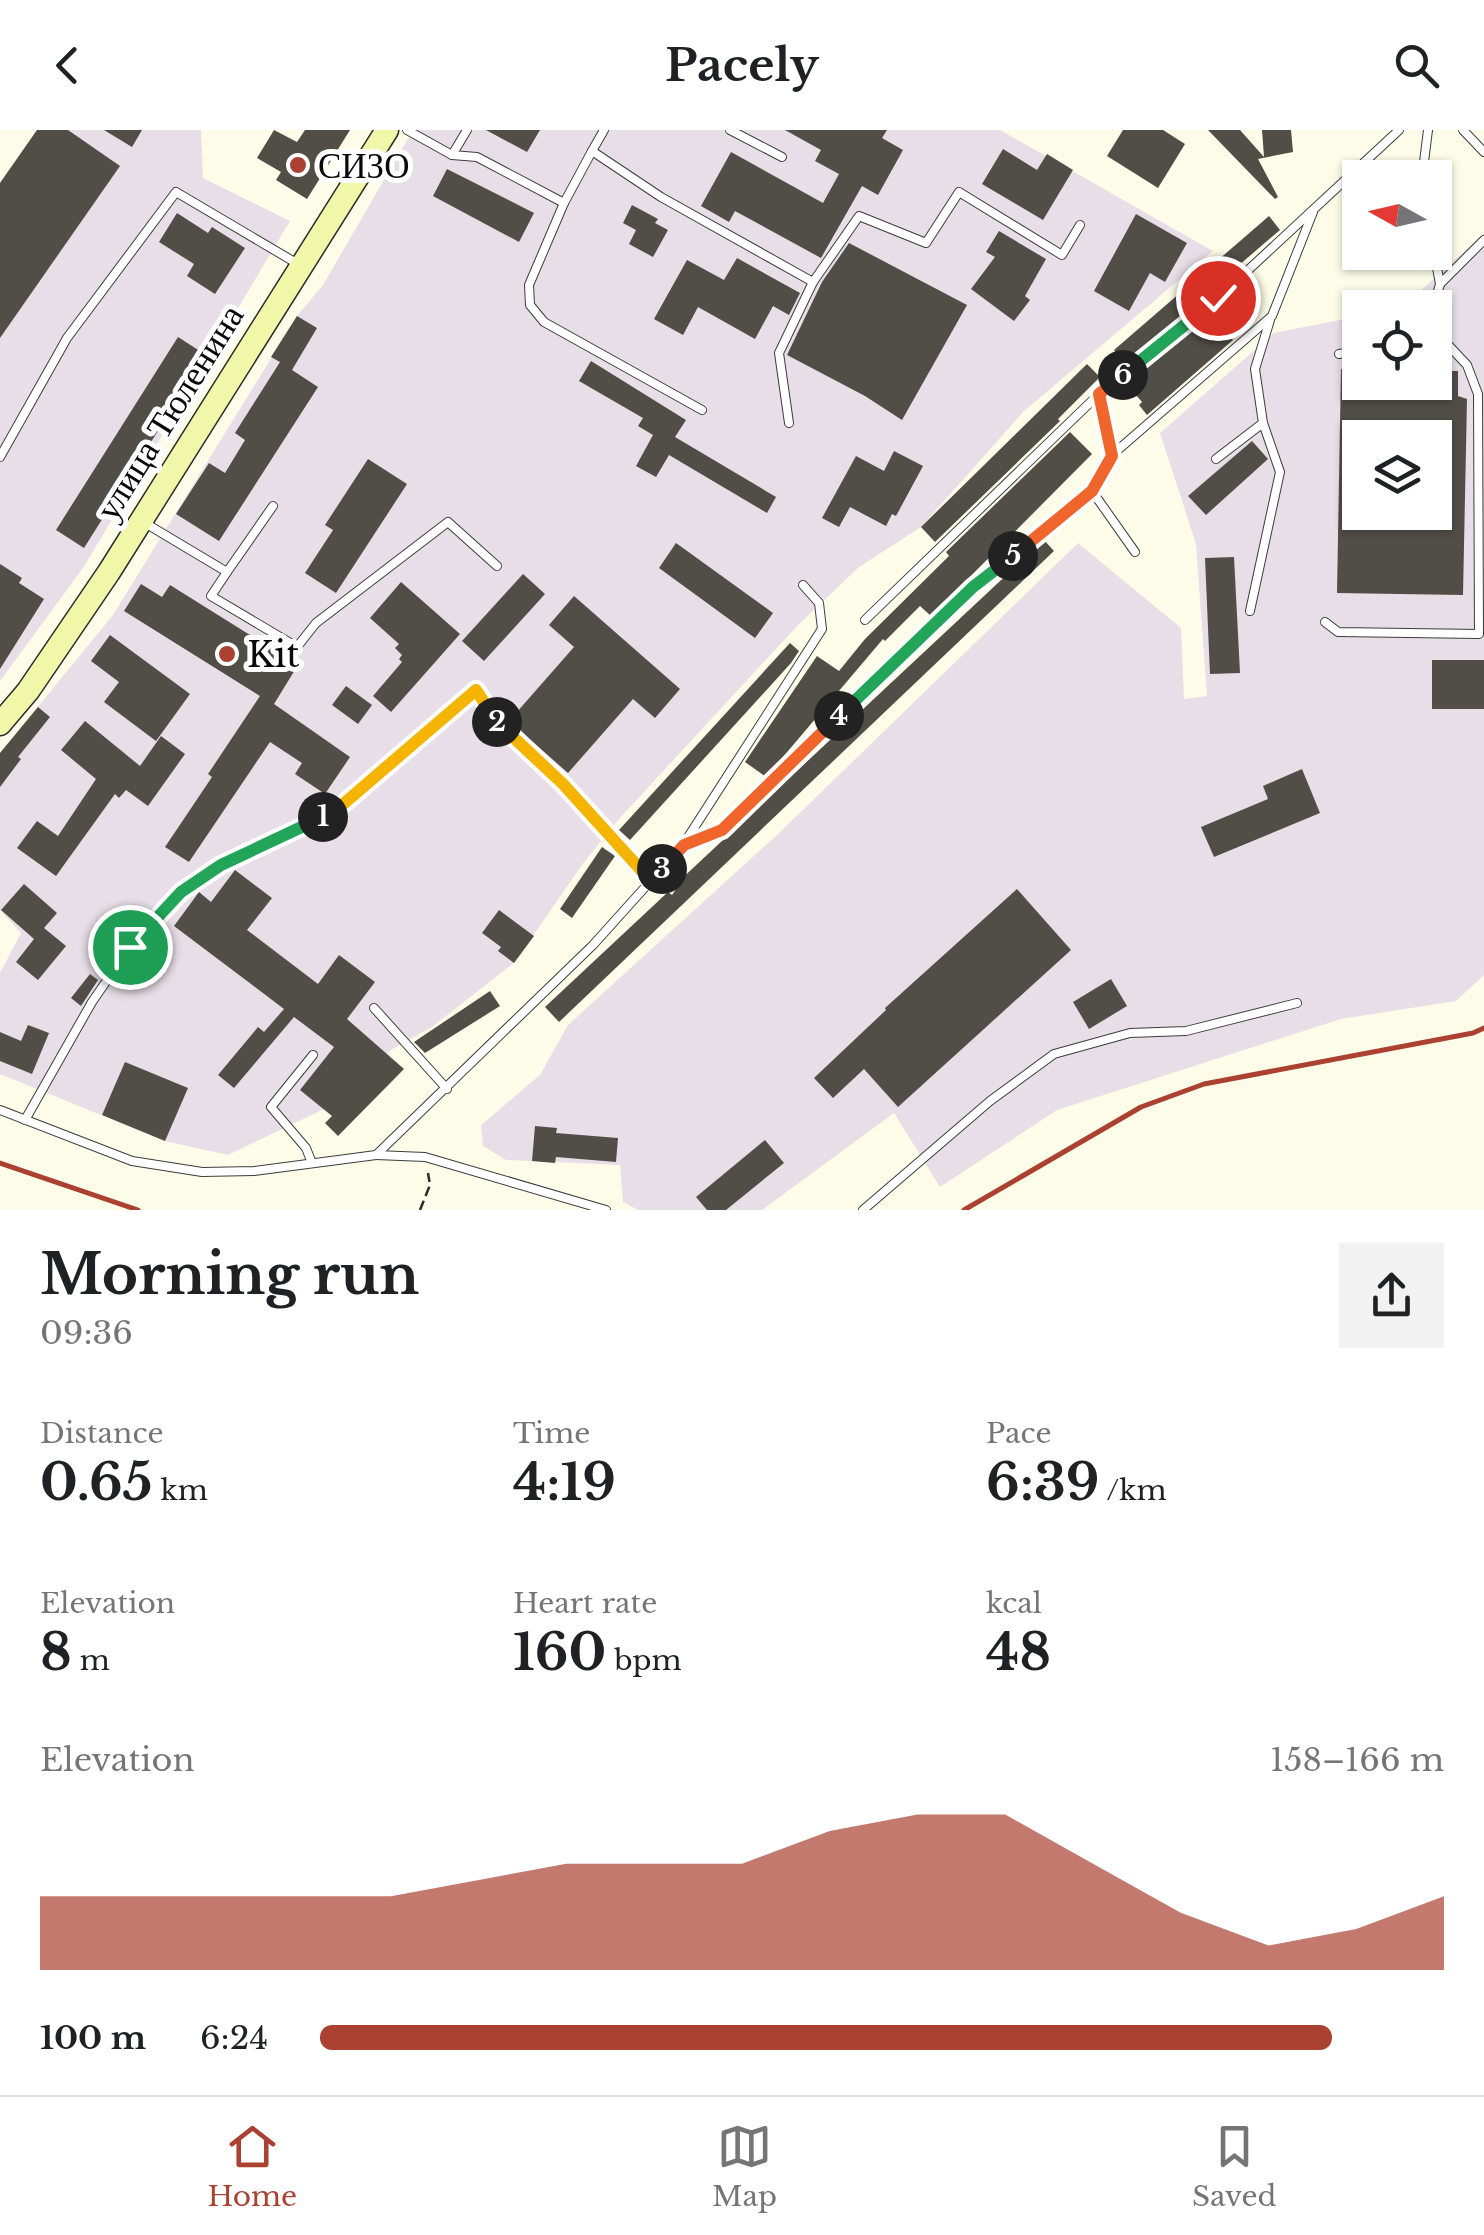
<!DOCTYPE html>
<meta charset="utf-8">
<style>
body{margin:0;font-family:"Libre Baskerville",serif;background:#f2f2f2;color:#202124;height:100vh;display:flex;flex-direction:column;font-size:38px;white-space:nowrap}
*{box-sizing:border-box;margin:0}
p{font-size:32px;color:#757577}
.icon{flex:none;width:55px;height:55px;fill:none;stroke:currentColor;stroke-width:2;stroke-linecap:round;stroke-linejoin:round}
.map{position:relative;height:1080px;overflow:hidden}
.sheet{display:flex;flex-direction:column;background:#fff;flex:1}
.sheet>*{flex:none}
.needle{width:65px;rotate:278deg}
.fabs{position:absolute;left:1342px;top:30px;display:grid;gap:20px}
.fabs a{display:grid;place-items:center;width:110px;height:110px;border-radius:0px;background:#fff;box-shadow:0 2px 8px #0004;font-size:50px}
.pin{position:absolute;display:grid;place-items:center;width:85px;height:85px;color:#fff;margin:-42px;border:5px solid #fff;border-radius:50%;box-shadow:0 2px 10px #0007}
.km{position:absolute;width:50px;height:50px;margin:-25px;border-radius:50%;background:#222;color:#fff;font-size:28px;line-height:50px;text-align:center}
.round{display:grid;place-items:center;flex:none;width:105px;height:105px;border-radius:0px;background:#f2f2f2}
.head{display:flex;align-items:center;justify-content:space-between;height:170px;padding:0 40px}
h1{font-size:55px;font-weight:700;line-height:75px}
.metrics{display:grid;grid-template-columns:repeat(3,1fr);gap:15px;height:170px;padding:10px 40px}
.metrics div{display:grid;align-content:center}
.metrics b{font-size:50px;font-weight:700}
.metrics small{font-size:28px;font-weight:400}
.metrics p{font-size:28px}
.chart{height:280px;padding:20px 40px}
.chart p{display:flex;justify-content:space-between}
.chart svg{width:100%;height:180px;margin-top:10px;fill:#aa4131;opacity:.7}
ul{padding:0 40px;list-style:none;font-size:32px}
li{display:grid;grid-template-columns:160px 120px 1fr;align-items:center;height:75px}
li i{height:25px;border-radius:12px;background:#aa4131}
header{display:flex;justify-content:space-between;align-items:center;height:130px;padding:0 40px;background:#fff;font-size:45px;font-weight:700}
.dock{display:flex;justify-content:space-around;align-items:center;height:140px;border-top:2px solid #e0e0e0;background:#fff;font-size:28px;color:#757577}
.dock a{display:grid;justify-items:center;gap:5px}
.dock .selected{color:#aa4131}
.map>svg:first-child{display:block}
.industrial{fill:#e8dee7;fill-rule:evenodd}
.building{fill:#514d47;fill-rule:evenodd}
.lines{fill:none;stroke-linecap:round;stroke-linejoin:round}
.service-casing{stroke:#3c3c3c;stroke-width:10}
.secondary-casing{stroke:#2b2b2b;stroke-width:25}
.path{stroke:#2b2b2b;stroke-width:2.5;stroke-dasharray:10 5;stroke-linecap:butt}
.service{stroke:#fff;stroke-width:8}
.secondary{stroke:#f1f7a9;stroke-width:22}
.rail{stroke:#aa4131;stroke-width:5}
.split-1-casing{stroke:#fff;stroke-width:20}
.split-2-casing{stroke:#fff;stroke-width:20}
.split-3-casing{stroke:#fff;stroke-width:20}
.split-4-casing{stroke:#fff;stroke-width:20}
.split-5-casing{stroke:#fff;stroke-width:20}
.split-6-casing{stroke:#fff;stroke-width:20}
.split-7-casing{stroke:#fff;stroke-width:20}
.split-1{stroke:#22a559;stroke-width:12}
.split-2{stroke:#f5b400;stroke-width:12}
.split-3{stroke:#f5b400;stroke-width:12}
.split-4{stroke:#f0652b;stroke-width:12}
.split-5{stroke:#22a559;stroke-width:12}
.split-6{stroke:#f0652b;stroke-width:12}
.split-7{stroke:#22a559;stroke-width:12}
.poi-dot{fill:#aa4131;stroke:#fff;stroke-width:4}
.labels{text-anchor:middle;dominant-baseline:central;stroke-width:10;stroke-linejoin:round;paint-order:stroke}
.poi-label{font-size:35px;fill:#090909;stroke:#fff;text-anchor:start}
.street-label{font-size:35px;fill:#090909;stroke:#fff}
</style>
<header><svg class="icon" aria-label="back" viewBox="0 0 24 24"><path d="M15 5l-7 7 7 7"/></svg>Pacely<svg class="icon" aria-label="search" viewBox="0 0 24 24"><circle cx="10" cy="10" r="6"/><path d="M15 15l6 6"/></svg></header>
<div class="map">
<svg width="1484" height="1080" viewBox="0 0 1484 1080">
<rect width="100%" height="100%" fill="#fdfce8"/>
<!-- industrial -->
<g class="industrial">
<path d="M37,0H201L203,48L290,91L83,438L0,551V53Z"/>
<path d="M413,0H1000L1213,121L1023,282L921,397L859,437L798,495L619,689L584,732L514,833L432,897L391,920L324,979L228,1025L165,1011L0,944V843L21,803L0,780V623L113,485L297,186L323,155Z"/>
<path d="M1484,103V845L1456,871L1341,889L1057,980L940,1057L894,983L762,1080H638L623,1072L620,1035L506,1030L483,1016L481,995L540,945L568,895L777,705L1078,413L1181,498L1184,569L1207,566L1196,414L1160,303L1274,203L1360,186V252H1435V178L1403,177ZM1360,308H1435V382H1360Z"/>
</g>
<!-- building -->
<g class="building">
<path d="M37,0H68L120,36L0,208V53Z"/>
<path d="M104,0H142L132,17Z"/>
<path d="M274,0L297,12L305,0H350L307,69L276,50L281,42L257,28Z"/>
<path d="M486,0H540L527,22Z"/>
<path d="M785,0H887L882,8L903,20L878,65L862,56L821,128L735,81L729,92L701,76L731,22L823,73L839,44L815,31L821,20Z"/>
<path d="M1123,0H1163L1185,14L1158,58L1107,26Z"/>
<path d="M1208,0H1240L1264,27L1262,0H1291L1293,22L1258,29L1278,67L1275,69Z"/>
<path d="M1003,19L1037,40L1047,24L1073,40L1043,90L982,54Z"/>
<path d="M447,39L534,83L519,112L433,66Z"/>
<path d="M632,75L658,89L655,93L668,100L653,127L629,114L636,100L623,93Z"/>
<path d="M177,83L208,103L212,97L245,118L215,164L187,146L194,134L159,112Z"/>
<path d="M1136,84L1187,113L1165,152L1150,143L1129,181L1094,161Z"/>
<path d="M1269,86L1280,100L1197,171L1200,173L1125,233L1114,220Z"/>
<path d="M999,101L1046,129L1025,166L1030,170L1014,191L971,159L995,127L986,122Z"/>
<path d="M849,113L967,175L902,290L865,266L787,225L822,152Z"/>
<path d="M737,128L800,163L789,185L773,176L755,209L698,177L683,205L654,189L687,130L724,150Z"/>
<path d="M1210,184L1233,210L1147,285L1139,275L1142,272L1130,258L1139,250L1135,245Z"/>
<path d="M297,186L317,198L292,240L318,257L219,411L176,384L209,333L225,343L245,310L235,303L280,232L271,227Z"/>
<path d="M178,207L206,225L84,418L56,400Z"/>
<path d="M591,231L686,290L675,307L776,367L767,383L669,325L656,347L636,336L653,305L638,296L643,288L579,251Z"/>
<path d="M1087,234L1100,247L1058,289L1060,291L935,412L921,397Z"/>
<path d="M1341,239H1360V252H1435V241H1458V266L1467,269L1463,465L1337,463ZM1360,308H1435V382H1360Z"/>
<path d="M1070,302L1092,324L931,486L920,476L885,511L883,509L766,647L745,632L817,526L839,541L865,509L949,426L946,422Z"/>
<path d="M1252,311L1268,329L1206,385L1188,366Z"/>
<path d="M894,321L923,336L896,386L892,384L886,396L850,377L839,397L822,388L856,326L884,341Z"/>
<path d="M368,329L407,354L336,463L305,443L333,400L325,395Z"/>
<path d="M1044,410L1054,421L559,892L545,877L668,762L672,765L679,755L677,753Z"/>
<path d="M676,413L773,483L755,508L659,438Z"/>
<path d="M1234,427L1240,543L1210,544L1205,428Z"/>
<path d="M0,434L22,448L19,453L44,469L0,539Z"/>
<path d="M523,444L545,464L484,531L462,511Z"/>
<path d="M401,452L460,504L391,582L373,566L402,532L399,529L402,525L395,518L399,514L370,488Z"/>
<path d="M141,454L162,467L170,455L298,535L274,574L350,627L325,664L295,644L302,633L270,612L189,732L165,717L212,647L208,644L260,566L124,481Z"/>
<path d="M574,466L680,559L655,588L633,569L568,643L509,591L574,517L549,495Z"/>
<path d="M110,505L190,564L156,611L104,572L119,552L91,531Z"/>
<path d="M790,513L799,521L791,533L630,710L619,700Z"/>
<rect x="1432" y="530" width="52" height="49"/>
<path d="M346,556L372,575L358,594L332,575Z"/>
<path d="M38,577L50,587L18,627L21,629L0,657V623Z"/>
<path d="M85,591L140,636L161,606L185,624L148,676L126,660L119,668L115,664L56,746L17,718L37,691L58,706L96,649L61,620Z"/>
<path d="M1302,639L1320,683L1214,727L1201,697L1268,669L1263,656Z"/>
<path d="M602,717L615,726L572,788L560,779Z"/>
<path d="M235,740L272,768L247,800L318,854L339,825L375,852L347,889L404,939L338,1006L325,993L332,986L300,960L334,917L294,887L234,958L218,945L258,897L264,902L284,879L174,796L199,762L211,772Z"/>
<path d="M24,754L57,783L44,798L66,816L38,850L16,832L34,809L1,780Z"/>
<path d="M1017,759L1071,820L898,977L864,939L833,968L814,948L886,880L885,878Z"/>
<path d="M499,780L534,806L514,833L498,821L501,817L482,803Z"/>
<path d="M90,844L98,850L81,876L71,868Z"/>
<path d="M1111,849L1127,876L1089,899L1073,872Z"/>
<path d="M490,861L500,876L425,923L414,912Z"/>
<path d="M28,895L49,903L32,944L0,931V902L21,911Z"/>
<path d="M125,932L188,958L165,1011L102,985Z"/>
<path d="M535,996L557,998L556,1003L618,1008L616,1032L556,1027L555,1033L532,1031Z"/>
<path d="M765,1010L784,1033L726,1080H707L696,1067Z"/>
</g>
<g class="lines">
<!-- service casing -->
<g class="service-casing">
<g id="service">
<path d="M407,0L452,25L477,27L564,73L592,21L661,67L813,152L859,86L926,113L959,62L1062,125L1080,95"/>
<path d="M730,0L782,27"/>
<path d="M1463,0L1484,22"/>
<path d="M592,21L604,0"/>
<path d="M452,25L467,0"/>
<path d="M1422,48L1428,0"/>
<path d="M564,73L529,155L530,175L544,192L702,280"/>
<path d="M1434,122L1440,154L1484,110"/>
<path d="M1433,178L1440,154"/>
<path d="M1339,224L1360,221"/>
<path d="M789,293L779,223L813,152"/>
<path d="M1112,325L1272,186L1313,82"/>
<path d="M0,327L67,208L176,62L298,134"/>
<path d="M1216,329L1263,293"/>
<path d="M1092,361L1135,422"/>
<path d="M145,393L227,442L211,466L297,517L316,493L448,392L497,436"/>
<path d="M227,442L273,376"/>
<path d="M1250,481L1280,342L1263,293L1255,239L1270,190"/>
<path d="M865,490L1099,264"/>
<path d="M1325,492L1338,502L1479,504L1478,264L1467,235L1435,201"/>
<path d="M684,715L722,700L973,457L1092,361L1112,325L1099,264L1218,168L1399,0"/>
<path d="M374,878L447,959"/>
<path d="M0,980L132,1031L202,1042L254,1041L376,1025L593,815L683,715L822,499L819,473L803,455"/>
<path d="M25,990L92,872L130,817L181,762L221,735L335,682L476,561L493,588L563,655L651,751"/>
<path d="M376,1025L425,1027L606,1080"/>
<path d="M312,1033L306,1018L271,977L313,925"/>
<path d="M863,1080L990,971L1054,924L1130,903L1186,901L1297,873"/>
</g>
</g>
<!-- secondary casing -->
<g class="secondary-casing">
<path id="secondary" d="M0,594L28,561L109,442L387,0"/>
</g>
<!-- path -->
<path class="path" d="M420,1080L430,1055L428,1043"/>
<!-- service -->
<use href="#service" class="service"/>
<!-- secondary -->
<use href="#secondary" class="secondary"/>
<!-- rail -->
<g class="rail">
<path d="M0,1033L138,1080"/>
<path d="M964,1080L1141,977L1204,954L1473,903L1484,898"/>
</g>
</g>
<g class="lines">
<!-- split-1 casing -->
<g class="split-1-casing">
<path id="split-1" d="M130,817L181,762L221,735L323,687"/>
</g>
<!-- split-2 casing -->
<g class="split-2-casing">
<path id="split-2" d="M323,687L334,682L476,560L497,592"/>
</g>
<!-- split-3 casing -->
<g class="split-3-casing">
<path id="split-3" d="M497,592L563,654L651,751L662,739"/>
</g>
<!-- split-4 casing -->
<g class="split-4-casing">
<path id="split-4" d="M662,739L684,715L722,700L839,586"/>
</g>
<!-- split-5 casing -->
<g class="split-5-casing">
<path id="split-5" d="M839,586L973,457L1013,426"/>
</g>
<!-- split-6 casing -->
<g class="split-6-casing">
<path id="split-6" d="M1013,426L1092,361L1112,326L1099,264L1123,245"/>
</g>
<!-- split-7 casing -->
<g class="split-7-casing">
<path id="split-7" d="M1123,245L1218,168"/>
</g>
<!-- split-1 -->
<use href="#split-1" class="split-1"/>
<!-- split-2 -->
<use href="#split-2" class="split-2"/>
<!-- split-3 -->
<use href="#split-3" class="split-3"/>
<!-- split-4 -->
<use href="#split-4" class="split-4"/>
<!-- split-5 -->
<use href="#split-5" class="split-5"/>
<!-- split-6 -->
<use href="#split-6" class="split-6"/>
<!-- split-7 -->
<use href="#split-7" class="split-7"/>
</g>
<!-- markers -->
<g class="poi-dot">
<circle cx="298" cy="35" r="10"/>
<circle cx="227" cy="524" r="10"/>
</g>
<g class="labels">
<!-- poi labels -->
<g class="poi-label">
<text x="318" y="35">СИЗО</text>
<text x="247" y="524">Kit</text>
</g>
<!-- street labels -->
<g class="street-label">
<text transform="translate(169 282) rotate(-58)">улица Тюленина</text>
</g>
</g>
</svg>
<div class="fabs">
<a><svg class="needle" viewBox="-14 -14 28 28"><path d="M0-13l5 13h-10z" fill="#e53935"/><path d="M0 13l5-13h-10z" fill="#757577"/></svg></a>
<a><svg class="icon" aria-label="locate" viewBox="0 0 24 24"><circle cx="12" cy="12" r="6"/><path d="M12 2v4M12 18v4M2 12h4M18 12h4"/></svg></a>
<a><svg class="icon" aria-label="layers" viewBox="0 0 24 24"><path d="M12 4l9 5-9 5-9-5zM3 14l9 5 9-5"/></svg></a>
</div>
<div class="pin" style="left:130px;top:817px;background:#1e9e55"><svg class="icon" aria-label="arrive" viewBox="0 0 24 24"><path d="M6 21V4h12l-3 4 3 4H6"/></svg></div>
<div class="pin" style="left:1218px;top:168px;background:#d93025"><svg class="icon" aria-label="check" viewBox="0 0 24 24"><path d="M5 12l5 5 9-10"/></svg></div>
<b class="km" style="left:323px;top:687px">1</b>
<b class="km" style="left:497px;top:592px">2</b>
<b class="km" style="left:662px;top:739px">3</b>
<b class="km" style="left:839px;top:586px">4</b>
<b class="km" style="left:1013px;top:426px">5</b>
<b class="km" style="left:1123px;top:245px">6</b>
</div>
<section class="sheet">
<div class="head"><div><h1>Morning run</h1><p>09:36</p></div><a class="round"><svg class="icon" aria-label="share" viewBox="0 0 24 24"><path d="M12 15V3M7 8l5-5 5 5M5 13v7h14v-7"/></svg></a></div>
<div class="metrics">
<div><p>Distance</p><b>0.65<small> km</small></b></div>
<div><p>Time</p><b>4:19</b></div>
<div><p>Pace</p><b>6:39<small> /km</small></b></div>
</div>
<div class="metrics">
<div><p>Elevation</p><b>8<small> m</small></b></div>
<div><p>Heart rate</p><b>160<small> bpm</small></b></div>
<div><p>kcal</p><b>48</b></div>
</div>
<div class="chart"><p><span>Elevation</span>158–166 m</p>
<svg viewBox="0 0 160 44" preserveAspectRatio="none"><path d="M0 44V26L10 26L20 26L30 26L40 26L50 22L60 18L70 18L80 18L90 10L100 6L110 6L120 18L130 30L140 38L150 34L160 26V44z"/></svg>
</div>
<ul>
<li><b>100 m</b>6:24<i style="width:90%"></i></li>
</ul>
</section>
<nav class="dock">
<a class="selected"><svg class="icon" aria-label="home" viewBox="0 0 24 24"><path d="M3 11l9-7 9 7M6 9v11h12V9"/></svg>Home</a>
<a><svg class="icon" aria-label="map" viewBox="0 0 24 24"><path d="M3 6l6-2 6 2 6-2v14l-6 2-6-2-6 2zM9 4v14M15 6v14"/></svg>Map</a>
<a><svg class="icon" aria-label="saved" viewBox="0 0 24 24"><path d="M7 4h10v16l-5-4-5 4z"/></svg>Saved</a>
</nav>
